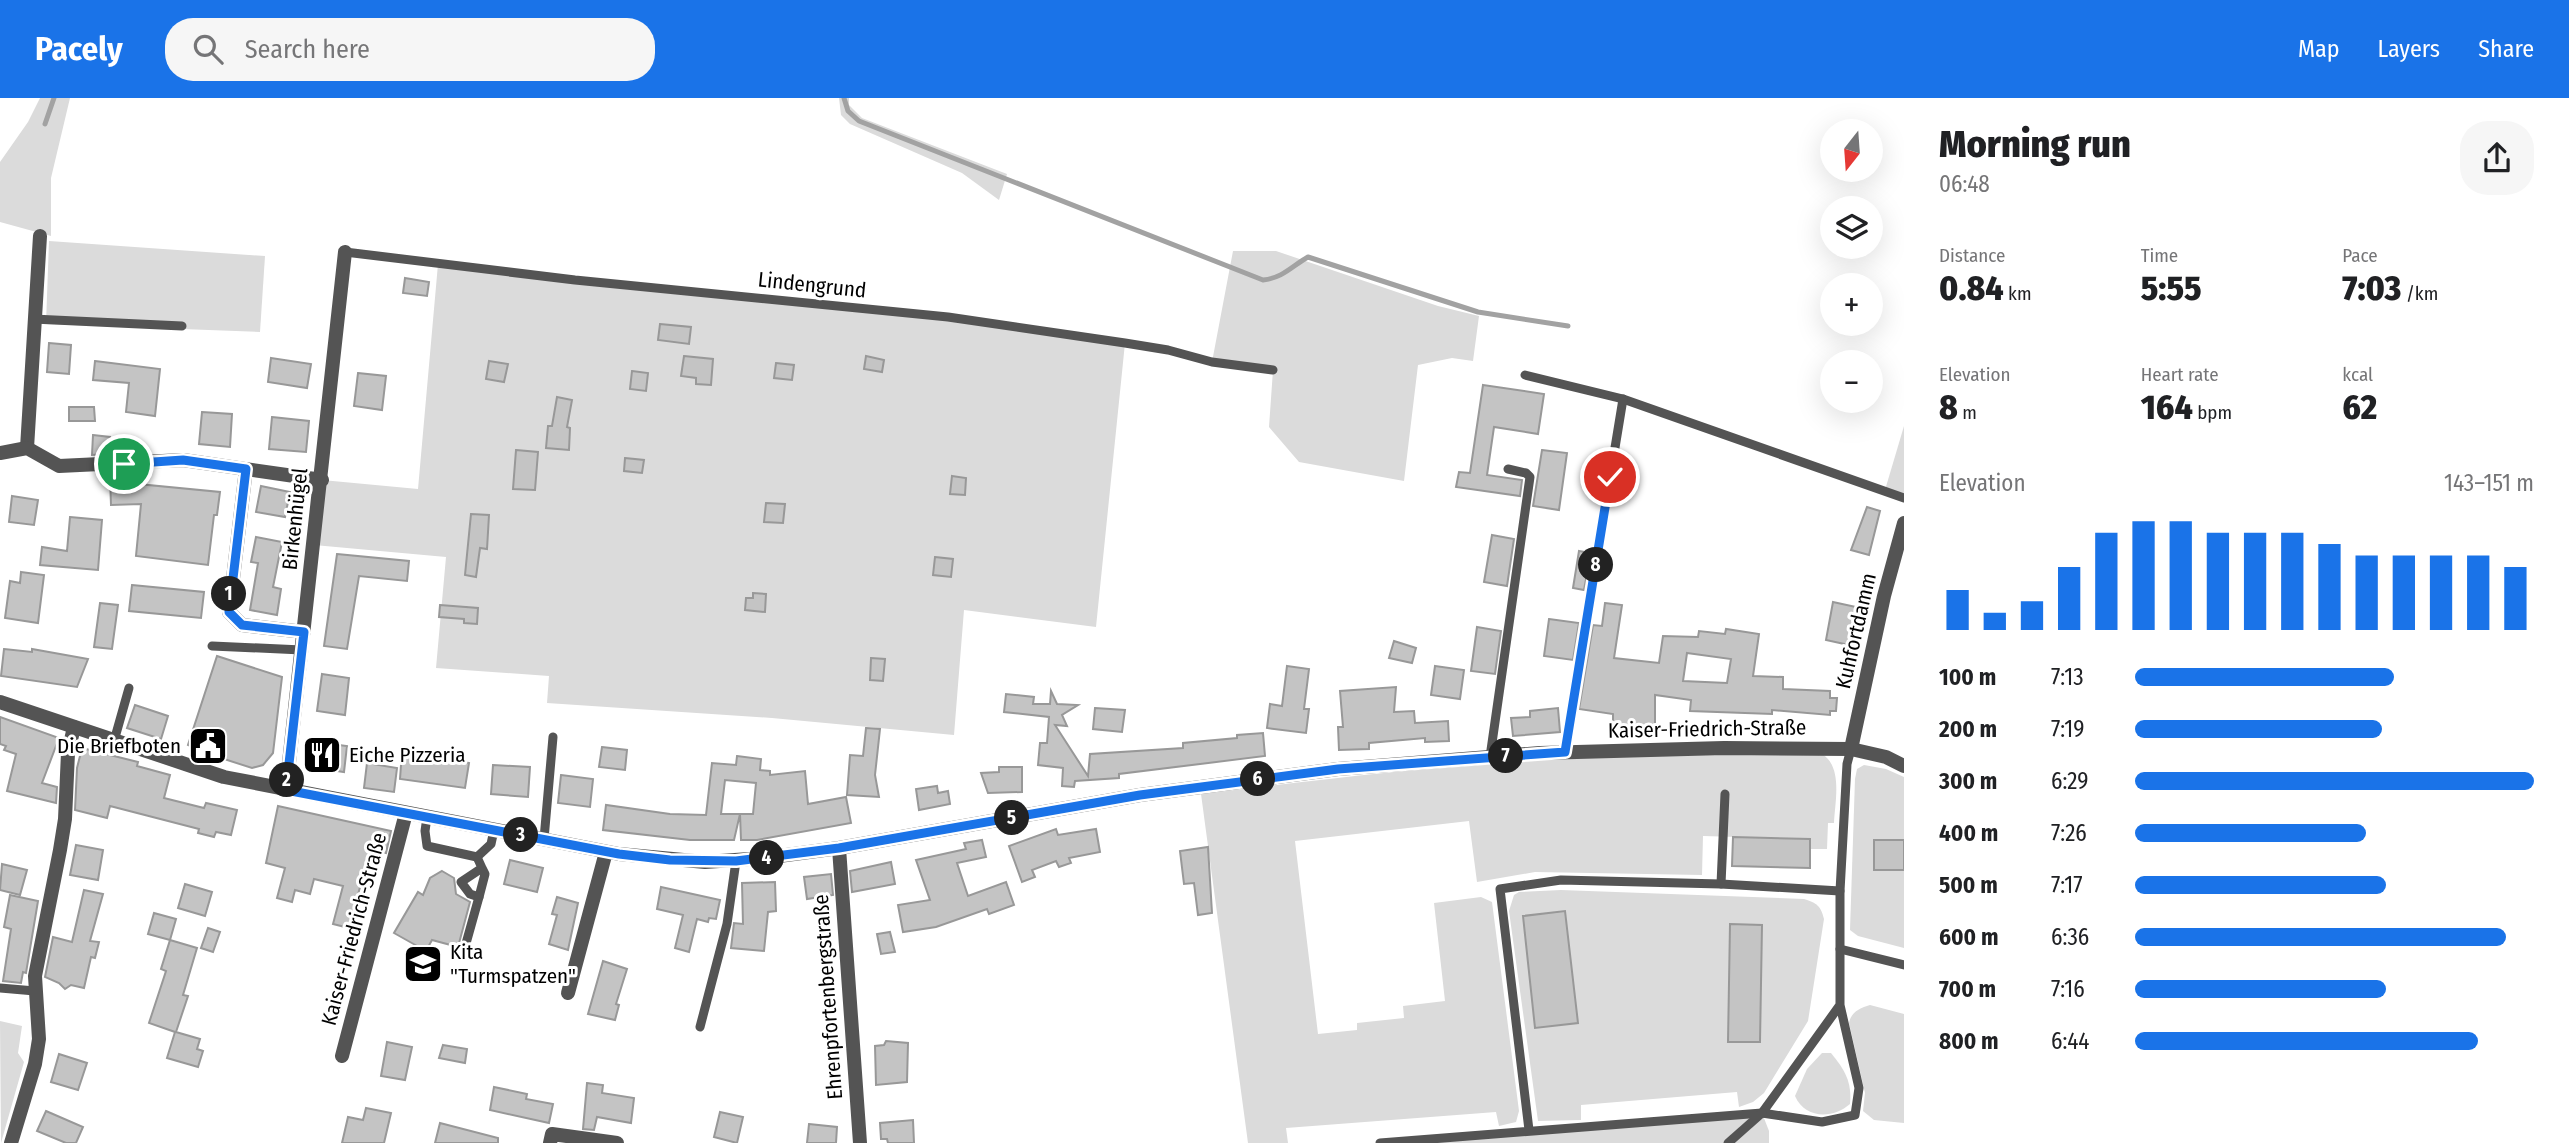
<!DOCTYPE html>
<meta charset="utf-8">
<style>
body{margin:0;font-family:"Fira Sans Condensed",sans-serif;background:#f6f6f6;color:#202124;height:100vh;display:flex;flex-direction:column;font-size:26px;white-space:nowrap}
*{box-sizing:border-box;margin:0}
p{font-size:23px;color:#757577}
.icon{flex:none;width:38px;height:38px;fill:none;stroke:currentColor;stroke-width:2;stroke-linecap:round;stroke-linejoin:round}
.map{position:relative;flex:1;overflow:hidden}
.drawer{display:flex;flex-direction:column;background:#fff;width:665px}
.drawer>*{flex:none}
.needle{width:46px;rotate:197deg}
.buttons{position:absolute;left:1820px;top:21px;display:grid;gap:14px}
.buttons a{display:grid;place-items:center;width:63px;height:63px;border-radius:50%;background:#fff;box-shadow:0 7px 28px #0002;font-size:35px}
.pin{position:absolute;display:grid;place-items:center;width:60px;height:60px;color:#fff;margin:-30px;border:4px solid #fff;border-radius:50%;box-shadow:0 2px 7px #0007}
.km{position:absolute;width:35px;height:35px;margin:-18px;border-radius:50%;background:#222;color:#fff;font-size:19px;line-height:35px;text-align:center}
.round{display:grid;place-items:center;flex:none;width:74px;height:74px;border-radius:28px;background:#f6f6f6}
.headline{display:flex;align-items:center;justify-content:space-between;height:119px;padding:0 35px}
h1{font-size:38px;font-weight:800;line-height:52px}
.metrics{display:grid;grid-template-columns:repeat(3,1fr);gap:10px;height:119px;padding:7px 35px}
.metrics div{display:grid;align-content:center}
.metrics b{font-size:35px;font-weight:800}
.metrics small{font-size:19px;font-weight:400}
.metrics p{font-size:19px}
.chart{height:196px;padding:14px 35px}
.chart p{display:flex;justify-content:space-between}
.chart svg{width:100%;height:126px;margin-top:7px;stroke:#1a73e8;stroke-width:6}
ul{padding:0 35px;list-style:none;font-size:23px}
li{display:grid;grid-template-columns:112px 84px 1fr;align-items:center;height:52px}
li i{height:18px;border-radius:9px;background:#1a73e8}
header{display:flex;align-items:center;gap:42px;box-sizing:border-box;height:98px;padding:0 35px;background:#1a73e8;color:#fff}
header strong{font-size:33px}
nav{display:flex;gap:38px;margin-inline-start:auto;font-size:24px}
.search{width:490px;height:63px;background:#f6f6f6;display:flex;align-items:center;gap:18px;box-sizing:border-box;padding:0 24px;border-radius:28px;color:#757577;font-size:26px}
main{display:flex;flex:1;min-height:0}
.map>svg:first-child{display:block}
.green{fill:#dbdbdb}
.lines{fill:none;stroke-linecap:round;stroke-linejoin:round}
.stream{stroke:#a2a2a2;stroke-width:5}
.building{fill:#c4c4c4;stroke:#989898;stroke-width:2;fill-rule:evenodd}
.service{stroke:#545454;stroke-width:9}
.minor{stroke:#545454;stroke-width:14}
.tertiary{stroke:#545454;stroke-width:14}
.route-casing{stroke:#fff;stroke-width:14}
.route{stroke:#1a73e8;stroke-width:9}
.labels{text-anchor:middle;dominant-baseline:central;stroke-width:6;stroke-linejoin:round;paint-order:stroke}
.street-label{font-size:21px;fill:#000;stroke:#fff}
.poi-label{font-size:21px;fill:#000;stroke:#fff;text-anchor:start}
</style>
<header>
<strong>Pacely</strong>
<div class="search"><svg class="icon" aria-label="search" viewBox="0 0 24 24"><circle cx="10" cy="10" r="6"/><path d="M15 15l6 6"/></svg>Search here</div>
<nav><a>Map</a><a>Layers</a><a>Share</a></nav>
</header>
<main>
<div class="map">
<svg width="1904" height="1045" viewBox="0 0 1904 1045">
<rect width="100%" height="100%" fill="#fff"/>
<!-- green -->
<g class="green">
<path d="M40,0H70L51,80V138L0,124V64L28,24Z"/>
<path d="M839,0H849V7L862,20L1007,76L999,102L962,75L850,26L841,17Z"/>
<path d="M49,143L265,158L260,234L46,226Z"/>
<path d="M1233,153H1276L1438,208L1479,218L1473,263L1452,260L1418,267L1404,383L1299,364L1269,329L1273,272L1212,264Z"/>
<path d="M438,166L747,198L1125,245L1096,529L964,512L954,637L772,620L547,605L549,578L436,570L446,459L314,447L322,382L418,391Z"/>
<path d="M1904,328V398L1885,392Z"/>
<path d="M1822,656C1843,669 1835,703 1834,725H1828L1827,751H1810V741L1703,738L1702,777L1535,774L1477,784L1469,723L1295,743L1318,936L1357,932V925L1404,920L1403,908L1445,903L1434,805L1481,799L1492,804L1519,1013L1516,1024L1499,1028L1496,1014L1286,1030L1288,1045H1248L1201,696C1303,684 1405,671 1508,664C1612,657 1717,657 1822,656Z"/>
<path d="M1864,667L1886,671L1904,679V850L1858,838L1850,832L1855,681L1857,671Z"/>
<path d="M1561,792L1804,801C1817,805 1821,808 1824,821L1808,923L1764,995L1753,1004L1739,1009L1737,994L1581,1007V1022L1538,1023L1509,813L1514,797L1519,794Z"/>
<path d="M1870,907L1904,916V1025L1874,1022L1863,1013L1865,995L1849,925C1851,914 1860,910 1870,907Z"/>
<path d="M0,923L22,928L18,955L24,964L1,1045Z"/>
<path d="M1822,955H1831C1845,972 1852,984 1850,1006C1833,1021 1805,1021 1795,998L1807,971Z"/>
<path d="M1762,1015L1769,1033V1045H1380Z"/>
</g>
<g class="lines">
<!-- stream -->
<g class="stream">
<path d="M844,0L848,13L859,23L1263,182C1283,180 1292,168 1308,159L1478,214L1568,228"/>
<path d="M45,26L54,0"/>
</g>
</g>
<!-- building -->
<g class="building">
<path d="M405,180L429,184L427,198L403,195Z"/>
<path d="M660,226L691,229L689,246L658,242Z"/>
<path d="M49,245L71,247L69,276L47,274Z"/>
<path d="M684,258L713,261L711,287L696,286V280L681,278Z"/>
<path d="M866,258L884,262L882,274L864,271Z"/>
<path d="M271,260L311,266L307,290L268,284Z"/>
<path d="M95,263L160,271L155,318L126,314L129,285L93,282Z"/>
<path d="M489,263L508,266L504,284L486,281Z"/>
<path d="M776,265L794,267L792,282L774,280Z"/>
<path d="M632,273L648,275L646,293L630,291Z"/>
<path d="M358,275L386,278L382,312L354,308Z"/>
<path d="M1483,287L1544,296L1538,336L1494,329L1487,377L1522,382L1520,398L1456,389L1459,374L1470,375Z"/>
<path d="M557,299L572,302L567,329L570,330L569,352L546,350L548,328H552Z"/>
<path d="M69,309H94L95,323H69Z"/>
<path d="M202,314L232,316L230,349L199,346Z"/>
<path d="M272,319L309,323L306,354L269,351Z"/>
<path d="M93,337L110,339L108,356L92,357Z"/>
<path d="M516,352L538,354L535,392L513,391Z"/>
<path d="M1542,352L1567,355L1559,412L1533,408Z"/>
<path d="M625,360L644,362L642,375L624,373Z"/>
<path d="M128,378V385L220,394L217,417H214L208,467L136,458L141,406L111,407L110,379Z"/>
<path d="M952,378L966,380L965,397L950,396Z"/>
<path d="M261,388L290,394L285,419L256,414Z"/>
<path d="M12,398L38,402L34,427L9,424Z"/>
<path d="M766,405L785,406L783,425L764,424Z"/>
<path d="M1867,409L1880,413L1869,457L1851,452Z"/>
<path d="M471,416L489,417L487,451L480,450L476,479L465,477Z"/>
<path d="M70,419L102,422L98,472L40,467L42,449L67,453Z"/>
<path d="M1492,437L1514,441L1507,488L1484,484Z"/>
<path d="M256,439L282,444L273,489L281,491L277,517L250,512L258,465L251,464Z"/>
<path d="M1579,453L1591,455L1584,492L1573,490Z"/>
<path d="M337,456L409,463L407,483L359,478L347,551L324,548Z"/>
<path d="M935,459L953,461L951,479L933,477Z"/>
<path d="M21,474L44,477L38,525L5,520L10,483L20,485Z"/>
<path d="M132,487L204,494L201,520L129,513Z"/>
<path d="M753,495L766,496L765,514L745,512L746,500H753Z"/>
<path d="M1833,504L1856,509L1849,547L1826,542Z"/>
<path d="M100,505L118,507L112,551L94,549Z"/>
<path d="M1605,505L1622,507L1614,560L1659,565L1663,538L1698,539L1699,533L1725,536L1726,531L1759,536L1753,578L1783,579V591L1830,593V600H1837L1836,613H1830V617L1772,612V616L1690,613L1691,602L1655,597V628H1613V616L1579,611L1593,527L1602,528ZM1687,555L1731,561L1727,585L1683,583Z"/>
<path d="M440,507L478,510L477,526L464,525V521L439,519Z"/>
<path d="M1549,521L1579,525L1573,562L1544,558Z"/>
<path d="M1477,529L1501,533L1495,576L1471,573Z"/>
<path d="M1394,543L1416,550L1412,565L1389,560Z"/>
<path d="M4,551L32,554V551L88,561L77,589L1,578Z"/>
<path d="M217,558L282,579L273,655L263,667L252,670L193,651V649L188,647Z"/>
<path d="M871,560L885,561L883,583L870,582Z"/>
<path d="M1287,568L1309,571L1304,611H1309L1306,635L1267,630L1270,606L1282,608Z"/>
<path d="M1435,568L1464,572L1460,601L1431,597Z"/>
<path d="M322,576L349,580L345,617L317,613Z"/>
<path d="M1396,589L1394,614L1414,613L1415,625L1448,623L1449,643L1425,644V640L1369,645V651L1339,652L1338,629H1343L1340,593Z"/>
<path d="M1051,593L1057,606L1078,607L1062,617L1067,628L1055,627L1088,678L1090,656L1183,650V645L1237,640V637L1263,635L1265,658L1119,676V680L1075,683L1074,689L1062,688L1063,670L1038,667L1040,645H1047L1049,619L1004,614L1006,596L1034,599L1033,606H1050Z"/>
<path d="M135,607L168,618L161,641L127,630Z"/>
<path d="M1095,610L1125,612L1122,634L1093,631Z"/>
<path d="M1558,610L1560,634L1513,638L1511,620L1530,619V613Z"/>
<path d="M0,619L59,640L42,685L57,689L56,705L7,693L16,656L4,652L6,648L0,646Z"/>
<path d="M866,630L880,631L875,677L879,699L847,697L850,657L863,658Z"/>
<path d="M317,642L339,644V647L347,648L344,674L318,670L313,664Z"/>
<path d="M602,649L627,652L625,672L599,669Z"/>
<path d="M82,650L138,664L137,668L170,677L164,700L204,710L206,705L237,712L231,737L216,734L214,739L198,735L199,731L110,708L107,720L75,712L77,670Z"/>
<path d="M402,653L427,655L469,665L465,690L400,681Z"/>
<path d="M737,658L761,661L760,672L770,673V677L805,673L808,706L846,699L851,725L757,742H741L740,716H753L756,685L725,682L721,716H740L734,742H690L603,732L606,707L670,716L706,717L712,665L736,667Z"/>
<path d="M367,665L397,670L394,694L364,690Z"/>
<path d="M493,667L530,669L528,699L491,696Z"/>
<path d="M999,669H1022V694L988,695L981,675L999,674Z"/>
<path d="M561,677L593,681L590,709L558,705Z"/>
<path d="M937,688L938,695L948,693L950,706L919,712L916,691Z"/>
<path d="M278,708L391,733L386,755L370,752L349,830L333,826L343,788L314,781L310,796L295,792L292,804L277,800L285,770L266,765Z"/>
<path d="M1056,731L1058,737L1096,731L1100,754L1069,760L1071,765L1059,769L1056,763L1032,772L1035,779L1022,784L1009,748Z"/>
<path d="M1733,739L1810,741V770L1732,768Z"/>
<path d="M982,742L986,759L957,765L968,798L1006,784L1014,807L989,816L987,811L936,829L903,834L898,807L930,802L916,762L966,751L964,745Z"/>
<rect x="1874" y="742" width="30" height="30"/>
<path d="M76,747L103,752L98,782L70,777Z"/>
<path d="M1208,749L1212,815L1198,817L1194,785L1184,786L1180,753Z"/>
<path d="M510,762L543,770L537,794L504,786Z"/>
<path d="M891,764L895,786L852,794L850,773Z"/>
<path d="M2,766L27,772L20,797L0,792Z"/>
<path d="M442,773L454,780L456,796L470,804L458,849L432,842L426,853L394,835L418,794L423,797L430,780Z"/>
<path d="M831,776L833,797L807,801L804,779Z"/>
<path d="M775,784L776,813L768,814L764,853L731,850L734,825L743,826L742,785Z"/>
<path d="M185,786L212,794L205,818L178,810Z"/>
<path d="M661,789L720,802L716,821L709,820L708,824L697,821L689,854L675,850L683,817L657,811Z"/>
<path d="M84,792L103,796L90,843L99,844L95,860L91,859L84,890L71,887L65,891L59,885L45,879L53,839L72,844Z"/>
<path d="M10,797L38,803L26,875L23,874L21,885L3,883L11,831L4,829Z"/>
<path d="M557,799L578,805L568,852L549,846L557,817L552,816Z"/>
<path d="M1565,813L1578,925L1535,930L1523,818Z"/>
<path d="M154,815L176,821L170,842L148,836Z"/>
<path d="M1730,826L1762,827L1760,944H1728Z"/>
<path d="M208,830L220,834L213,854L201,850Z"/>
<path d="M890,834L895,854L881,856L877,836Z"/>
<path d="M170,842L197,850L183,897L188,898L176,934L200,941L197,951L203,953L198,969L167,960L175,934L149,925L166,873L161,871Z"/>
<path d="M603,863L627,871L616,906L619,907L615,922L588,916Z"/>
<path d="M886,943L908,945L907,984L876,987L875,948L884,947Z"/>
<path d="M387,944L412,949L405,982L381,978Z"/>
<path d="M443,947L467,951L465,965L439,960Z"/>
<path d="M59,956L87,965L78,992L51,984Z"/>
<path d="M587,985L603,987L602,995L634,1000L631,1025L597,1019L594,1032L583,1031Z"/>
<path d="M494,989L527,996L526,1001L553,1006L549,1025L490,1012Z"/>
<path d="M366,1010L391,1015L384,1045H342L348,1019L363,1022Z"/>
<path d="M46,1013L83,1029L76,1045H66L37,1033Z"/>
<path d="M720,1014L743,1019L737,1045L714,1039Z"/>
<path d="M913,1022L914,1045H888L887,1041H881L880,1025Z"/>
<path d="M440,1025L498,1040V1045H435Z"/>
<path d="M809,1026L837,1029L836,1045H807Z"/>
</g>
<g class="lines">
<!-- service -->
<g class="service">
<path d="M345,154L575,182L948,219L1125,245L1168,252L1212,264L1273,272"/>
<path d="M33,221L182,228"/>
<path d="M1525,277L1623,301L1904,400"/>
<path d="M212,548L302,552"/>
<path d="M114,643L129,590"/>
<path d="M1565,654L1623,301"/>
<path d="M1490,659L1530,379L1526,375L1508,371"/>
<path d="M427,719L425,733L427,748L477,759L491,746L494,732"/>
<path d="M544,741L553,639"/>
<path d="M477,759L482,770L461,784L470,796L479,799L485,776L482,770"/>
<path d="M1721,786L1725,696"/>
<path d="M465,849L479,799"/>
<path d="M1840,851L1904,867"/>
<path d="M0,890L35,893"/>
<path d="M1840,907L1859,990L1855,1017L1822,1024L1762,1015L1840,907V793L1847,666L1851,651"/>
<path d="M700,929L727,826L736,763"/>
<path d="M1529,1032L1500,791L1561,782L1721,786L1840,793"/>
<path d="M1380,1045L1762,1015"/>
<path d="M1728,1045L1762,1015"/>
</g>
<!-- minor -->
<g class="minor">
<path d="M27,350L40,138"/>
<path d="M0,355L27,350L59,368L183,362L322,382"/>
<path d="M246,371L229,514L242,527L304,534"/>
<path d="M286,692L345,154"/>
<path d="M839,750L860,1045"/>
<path d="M568,895L606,754"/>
<path d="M342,958L406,715"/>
<path d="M11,1045L35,966L39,941L35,878L60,752L65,721L68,655L74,629"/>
<path d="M550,1045L552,1036L617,1045"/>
</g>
<!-- tertiary -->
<g class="tertiary">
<path d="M0,604L224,679L619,756L705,764L764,760L839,750L1140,697L1338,671L1540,655L1724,650L1851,651L1886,659L1904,668"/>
<path d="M1851,651L1884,498L1904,425"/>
</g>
</g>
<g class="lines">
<!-- route casing -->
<g class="route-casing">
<path id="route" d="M124,366L183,362L246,371L229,514L242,527L304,534L286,692L619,756L670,762L736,763L839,750L1140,697L1338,671L1565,654L1610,379"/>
</g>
<!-- route -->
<use href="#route" class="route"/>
</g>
<!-- icons -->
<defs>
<g id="civic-square" transform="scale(2.0125)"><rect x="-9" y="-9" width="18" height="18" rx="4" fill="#000" stroke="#fff"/><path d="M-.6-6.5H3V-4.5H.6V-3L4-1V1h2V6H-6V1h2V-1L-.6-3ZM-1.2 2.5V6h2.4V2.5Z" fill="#fff"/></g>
<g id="restaurant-square" transform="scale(2.0125)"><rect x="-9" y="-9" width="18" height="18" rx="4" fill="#000" stroke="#fff"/><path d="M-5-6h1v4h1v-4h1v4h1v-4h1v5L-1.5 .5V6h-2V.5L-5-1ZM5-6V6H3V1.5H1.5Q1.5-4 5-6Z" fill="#fff"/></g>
<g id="school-square" transform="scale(2.0125)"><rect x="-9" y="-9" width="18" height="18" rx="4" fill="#000" stroke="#fff"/><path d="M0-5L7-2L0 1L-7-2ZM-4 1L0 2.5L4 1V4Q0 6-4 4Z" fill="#fff"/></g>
</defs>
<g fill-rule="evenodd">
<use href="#civic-square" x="208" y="648"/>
<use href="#restaurant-square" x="322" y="657"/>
<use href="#school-square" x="423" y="866"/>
</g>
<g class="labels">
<!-- street labels -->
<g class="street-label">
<text transform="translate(812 187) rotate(6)">Lindengrund</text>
<text transform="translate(295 421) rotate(-84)">Birkenhügel</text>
<text transform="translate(1856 533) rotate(-77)">Kuhfortdamm</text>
<text transform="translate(1707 631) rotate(-1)">Kaiser-Friedrich-Straße</text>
<text transform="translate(354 831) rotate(-75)">Kaiser-Friedrich-Straße</text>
<text transform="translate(828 899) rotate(-94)">Ehrenpfortenbergstraße</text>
</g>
<!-- poi labels -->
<g class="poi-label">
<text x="181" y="648" text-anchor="end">Die Briefboten</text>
<text x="349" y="657">Eiche Pizzeria</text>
<text x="450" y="854">Kita<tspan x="450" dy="24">"Turmspatzen"</tspan></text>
</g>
</g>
</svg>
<div class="buttons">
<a><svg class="needle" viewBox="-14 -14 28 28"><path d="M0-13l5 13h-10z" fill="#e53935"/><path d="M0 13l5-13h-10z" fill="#757577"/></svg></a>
<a><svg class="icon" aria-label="layers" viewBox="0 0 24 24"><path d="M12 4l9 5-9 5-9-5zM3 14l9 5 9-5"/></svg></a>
<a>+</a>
<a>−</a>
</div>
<div class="pin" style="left:124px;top:366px;background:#1e9e55"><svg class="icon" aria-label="arrive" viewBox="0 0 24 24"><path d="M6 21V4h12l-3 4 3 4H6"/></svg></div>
<div class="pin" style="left:1610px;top:379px;background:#d93025"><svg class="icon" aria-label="check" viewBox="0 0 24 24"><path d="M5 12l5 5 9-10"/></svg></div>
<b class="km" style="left:229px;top:496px">1</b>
<b class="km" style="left:287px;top:682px">2</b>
<b class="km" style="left:521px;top:737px">3</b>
<b class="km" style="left:767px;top:760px">4</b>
<b class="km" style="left:1012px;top:720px">5</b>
<b class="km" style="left:1258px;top:681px">6</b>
<b class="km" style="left:1506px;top:658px">7</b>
<b class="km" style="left:1596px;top:467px">8</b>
</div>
<section class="drawer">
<div class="headline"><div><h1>Morning run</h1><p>06:48</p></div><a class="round"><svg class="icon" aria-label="share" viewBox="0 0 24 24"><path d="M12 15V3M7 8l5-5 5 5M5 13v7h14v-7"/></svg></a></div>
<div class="metrics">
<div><p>Distance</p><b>0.84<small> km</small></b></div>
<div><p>Time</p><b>5:55</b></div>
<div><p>Pace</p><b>7:03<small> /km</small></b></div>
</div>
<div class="metrics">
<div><p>Elevation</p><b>8<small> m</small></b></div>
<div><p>Heart rate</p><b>164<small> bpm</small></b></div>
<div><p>kcal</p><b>62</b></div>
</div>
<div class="chart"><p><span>Elevation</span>143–151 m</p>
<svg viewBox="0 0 160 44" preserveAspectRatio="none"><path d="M5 44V30M15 44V38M25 44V34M35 44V22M45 44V10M55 44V6M65 44V6M75 44V10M85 44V10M95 44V10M105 44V14M115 44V18M125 44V18M135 44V18M145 44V18M155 44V22"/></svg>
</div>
<ul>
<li><b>100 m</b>7:13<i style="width:65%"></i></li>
<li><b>200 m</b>7:19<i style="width:62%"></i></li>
<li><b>300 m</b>6:29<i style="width:100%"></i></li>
<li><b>400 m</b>7:26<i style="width:58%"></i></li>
<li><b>500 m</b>7:17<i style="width:63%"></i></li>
<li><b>600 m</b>6:36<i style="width:93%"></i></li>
<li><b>700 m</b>7:16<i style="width:63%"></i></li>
<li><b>800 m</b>6:44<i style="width:86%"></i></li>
</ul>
</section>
</main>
